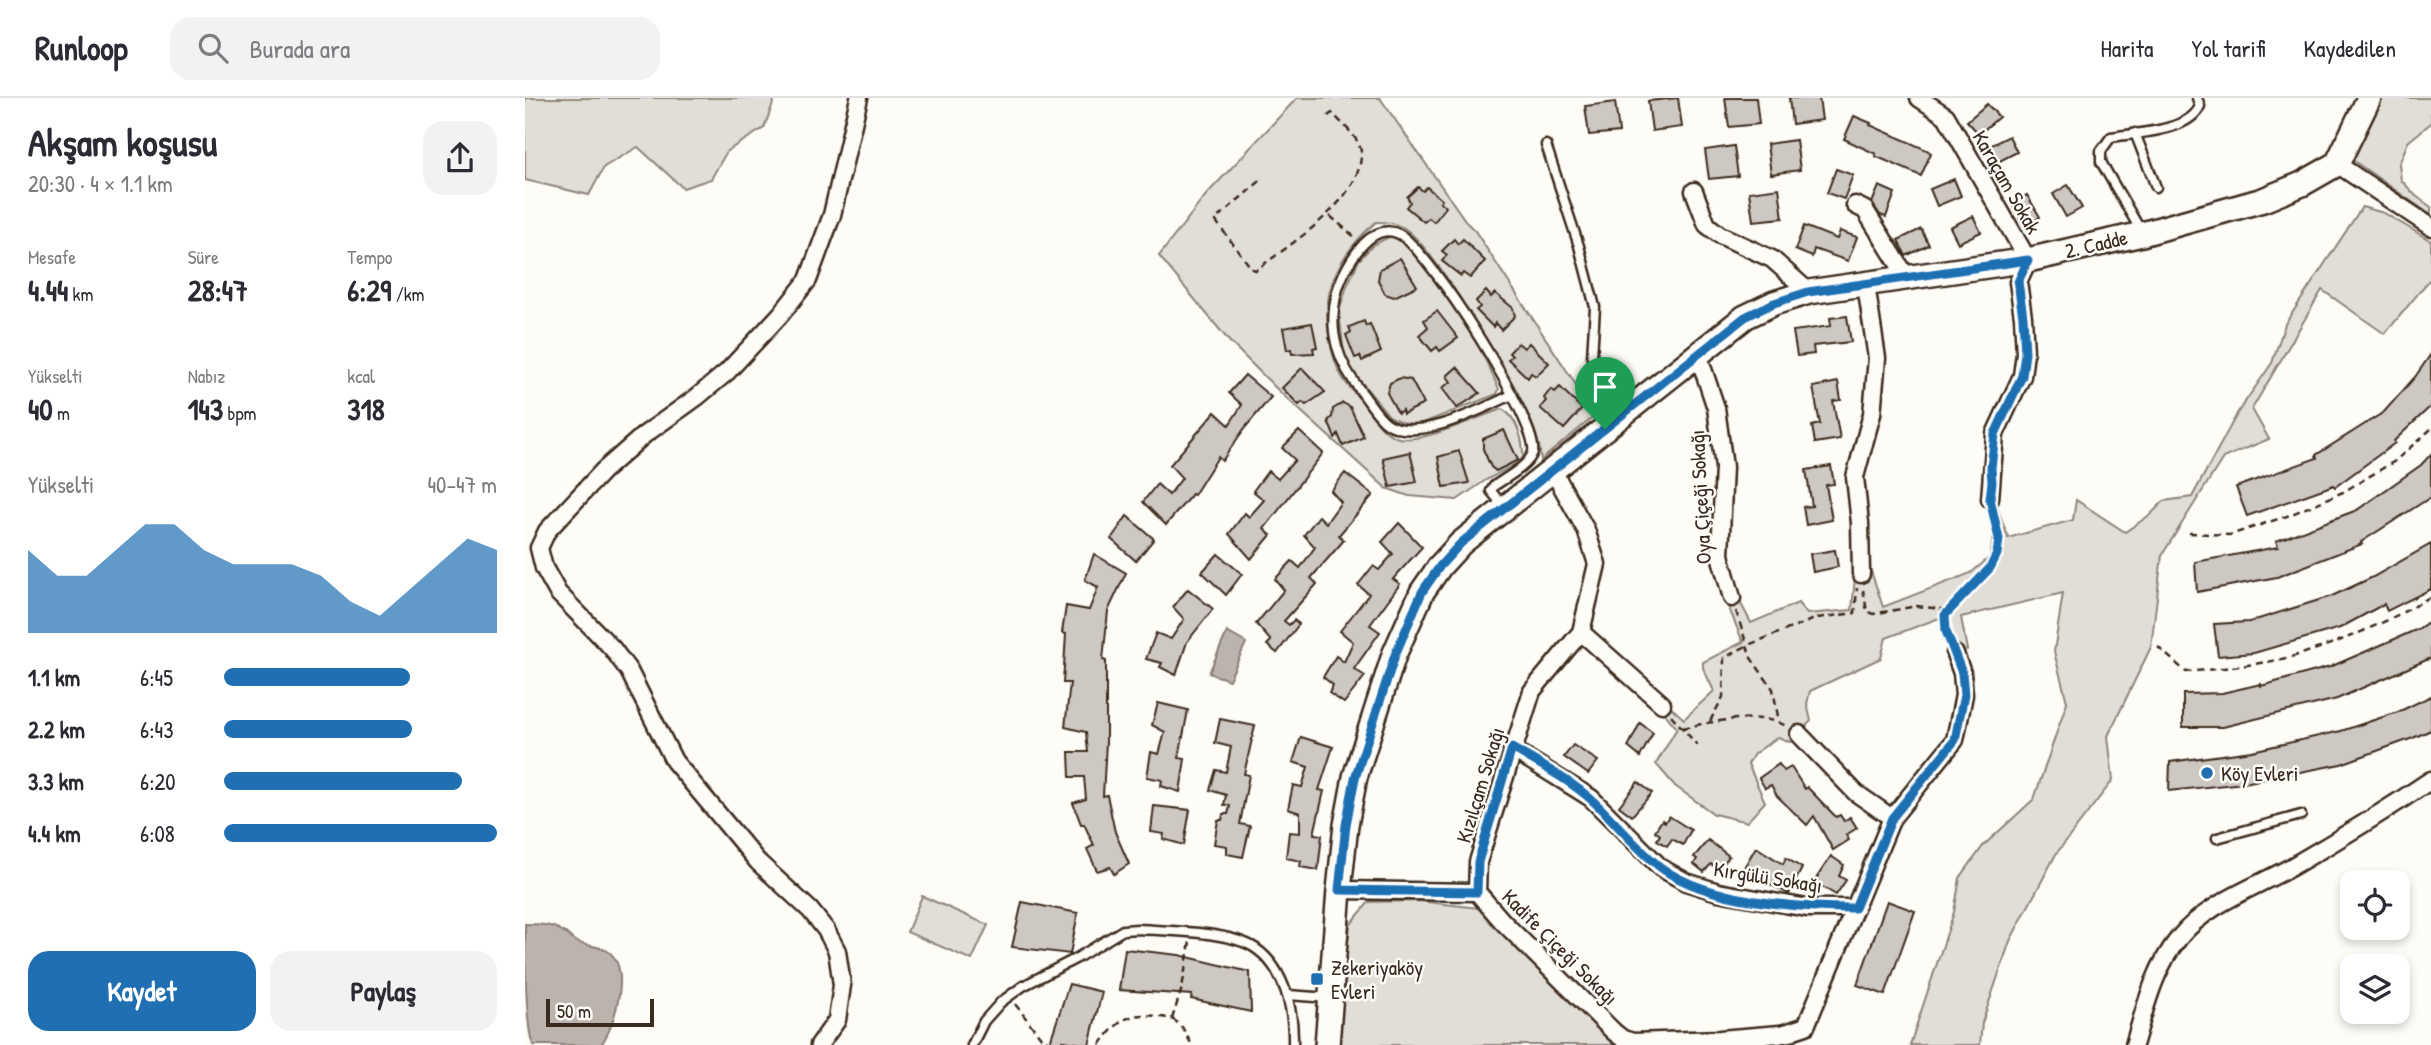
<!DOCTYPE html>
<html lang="tr">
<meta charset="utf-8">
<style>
body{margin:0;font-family:"Patrick Hand",sans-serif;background:#f2f2f3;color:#2b2b33;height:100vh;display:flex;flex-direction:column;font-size:26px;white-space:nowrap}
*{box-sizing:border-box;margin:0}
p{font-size:23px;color:#7c7c81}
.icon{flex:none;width:38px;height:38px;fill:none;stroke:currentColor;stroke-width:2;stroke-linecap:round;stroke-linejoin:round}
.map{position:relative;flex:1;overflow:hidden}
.panel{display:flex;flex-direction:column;background:#fff;width:525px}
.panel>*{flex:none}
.fabs{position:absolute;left:1815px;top:772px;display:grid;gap:14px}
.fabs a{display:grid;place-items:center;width:70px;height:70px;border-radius:14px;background:#fff;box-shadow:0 4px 10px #0003;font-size:35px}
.scale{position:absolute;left:21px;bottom:18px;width:108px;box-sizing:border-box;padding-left:7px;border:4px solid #3b2a1e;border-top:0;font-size:19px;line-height:24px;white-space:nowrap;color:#3b2a1e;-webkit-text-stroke:5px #fdfcf7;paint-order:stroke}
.pin{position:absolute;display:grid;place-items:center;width:60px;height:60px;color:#fff;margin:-72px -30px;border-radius:50% 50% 50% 0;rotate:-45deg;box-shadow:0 0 7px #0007}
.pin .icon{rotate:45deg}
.round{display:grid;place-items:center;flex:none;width:74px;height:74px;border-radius:21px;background:#f2f2f3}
.headline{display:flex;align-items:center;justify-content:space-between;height:119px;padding:0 28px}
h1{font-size:38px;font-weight:700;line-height:52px}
.metrics{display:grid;grid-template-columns:repeat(3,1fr);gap:10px;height:119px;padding:7px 28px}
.metrics div{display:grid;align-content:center}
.metrics b{font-size:30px;font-weight:700}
.metrics small{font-size:19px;font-weight:400}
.metrics p{font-size:19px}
.chart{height:196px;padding:14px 28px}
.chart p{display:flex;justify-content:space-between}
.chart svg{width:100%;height:126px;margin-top:7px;fill:#1f6fb2;opacity:.7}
.primary-button{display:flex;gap:14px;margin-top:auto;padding:14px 28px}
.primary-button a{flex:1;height:80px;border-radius:21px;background:#1f6fb2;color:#fff;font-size:28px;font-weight:700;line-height:80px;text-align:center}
.primary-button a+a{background:#f2f2f3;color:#2b2b33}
ul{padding:0 28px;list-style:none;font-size:23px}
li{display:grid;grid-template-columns:112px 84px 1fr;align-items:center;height:52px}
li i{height:18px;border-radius:9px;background:#1f6fb2}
header{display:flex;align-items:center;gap:42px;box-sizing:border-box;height:98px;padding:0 35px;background:#fff;border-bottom:2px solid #e1e1e2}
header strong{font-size:33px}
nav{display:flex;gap:38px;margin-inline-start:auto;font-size:24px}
.search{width:490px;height:63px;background:#f2f2f3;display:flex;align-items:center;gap:18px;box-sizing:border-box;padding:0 24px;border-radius:21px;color:#7c7c81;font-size:26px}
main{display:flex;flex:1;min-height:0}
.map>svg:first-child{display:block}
.green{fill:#e1ded7;stroke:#8e847a;stroke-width:2}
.water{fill:#bbb4ad;stroke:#887d74;stroke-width:2}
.building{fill:#cdc8c2;stroke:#3b2a1e;stroke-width:2}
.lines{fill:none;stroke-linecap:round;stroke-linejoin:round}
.lane-casing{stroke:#3b2a1e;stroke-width:13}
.street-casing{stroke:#3b2a1e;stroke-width:21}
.secondary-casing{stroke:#3b2a1e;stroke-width:28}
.path{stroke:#3b2a1e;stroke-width:2.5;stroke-dasharray:7 5;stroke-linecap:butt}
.lane{stroke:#fdfcf7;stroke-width:8}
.street{stroke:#fdfcf7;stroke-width:16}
.secondary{stroke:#fdfcf7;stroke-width:23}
.route-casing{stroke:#fff;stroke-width:14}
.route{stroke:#1f6fb2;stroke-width:9}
.poi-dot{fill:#1f6fb2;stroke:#fdfcf7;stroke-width:2.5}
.labels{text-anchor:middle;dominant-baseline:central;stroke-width:5;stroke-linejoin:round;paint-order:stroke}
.street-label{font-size:21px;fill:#3b2a1e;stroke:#fdfcf7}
.poi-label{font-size:21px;fill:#3b2a1e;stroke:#fdfcf7;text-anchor:start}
</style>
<header>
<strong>Runloop</strong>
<div class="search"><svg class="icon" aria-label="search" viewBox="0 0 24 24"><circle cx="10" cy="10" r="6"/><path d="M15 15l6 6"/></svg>Burada ara</div>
<nav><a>Harita</a><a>Yol tarifi</a><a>Kaydedilen</a></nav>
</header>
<main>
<section class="panel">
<div class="headline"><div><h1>Akşam koşusu</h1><p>20:30 · 4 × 1.1 km</p></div><a class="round"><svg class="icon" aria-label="share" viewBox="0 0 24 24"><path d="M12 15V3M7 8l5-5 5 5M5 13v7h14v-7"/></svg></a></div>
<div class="metrics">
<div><p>Mesafe</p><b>4.44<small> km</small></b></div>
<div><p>Süre</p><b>28:47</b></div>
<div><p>Tempo</p><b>6:29<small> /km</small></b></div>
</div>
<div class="metrics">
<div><p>Yükselti</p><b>40<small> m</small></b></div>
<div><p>Nabız</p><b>143<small> bpm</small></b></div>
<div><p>kcal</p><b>318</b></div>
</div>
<div class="chart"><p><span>Yükselti</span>40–47 m</p>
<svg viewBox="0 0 160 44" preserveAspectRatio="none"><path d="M0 44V15L10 24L20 24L30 15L40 6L50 6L60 15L70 20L80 20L90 20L100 24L110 33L120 38L130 29L140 20L150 11L160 15V44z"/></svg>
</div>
<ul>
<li><b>1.1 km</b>6:45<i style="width:68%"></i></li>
<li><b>2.2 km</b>6:43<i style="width:69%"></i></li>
<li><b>3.3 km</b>6:20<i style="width:87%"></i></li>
<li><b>4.4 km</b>6:08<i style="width:100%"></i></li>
</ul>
<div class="primary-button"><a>Kaydet</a><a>Paylaş</a></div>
</section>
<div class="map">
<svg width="1906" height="947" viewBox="0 0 1906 947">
<rect width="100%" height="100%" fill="#fdfcf7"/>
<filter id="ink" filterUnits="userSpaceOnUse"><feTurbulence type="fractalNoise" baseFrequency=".0143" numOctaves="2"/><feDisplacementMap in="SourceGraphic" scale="14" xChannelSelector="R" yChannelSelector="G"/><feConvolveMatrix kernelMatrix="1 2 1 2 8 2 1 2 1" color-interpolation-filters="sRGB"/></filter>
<g filter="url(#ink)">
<!-- green -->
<g class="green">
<path d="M0,0H250L239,30L202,53L186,81L158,90L113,49L79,69L64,97L0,82Z"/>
<path d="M772,0H855L942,125L950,133L1071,317L1016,362C1015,350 1012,338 1007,326C992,290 907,144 877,129C868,124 860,124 851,124C814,156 794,194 805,242C807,256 812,271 819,282C825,291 833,299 840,307C849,319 859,337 874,340C899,345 953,319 977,311C993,319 999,345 998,362L961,382L932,402L884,398L861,390L757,296L704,243L634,158L681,97Z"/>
<path d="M1855,0H1906V25L1883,44L1874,66L1876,82L1891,98L1906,109V117L1826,61Z"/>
<path d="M1837,109L1859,115L1906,143V180L1860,236L1797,192L1727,311L1744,341L1698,360L1637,457L1626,549L1583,638L1588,682L1531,756L1485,843L1457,925L1455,947H1385L1429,814L1435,780L1458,748L1509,701L1542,604L1529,554L1538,495L1436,519L1442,552L1425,557L1414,520L1361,540L1356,560L1285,593L1282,606L1286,623L1265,644L1253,639L1229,656L1223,666L1240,704L1222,724L1189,716L1150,688L1131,666L1152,630L1134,609L1140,604L1159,621L1189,593L1178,570V564L1218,544L1201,503L1212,498L1226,525L1273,505L1282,516L1327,512L1330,478L1346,473L1358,509L1446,475L1465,459L1469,433L1461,401L1469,400L1483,440L1548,422L1551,402L1600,434L1626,416L1639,403L1667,399L1713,314L1747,265L1760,226Z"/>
<path d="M864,139H870L886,150L911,185L951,242L974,291L972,296L893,327L876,324L864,318L824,269L819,255L814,214L822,188L834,162L848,147Z"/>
<path d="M397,798L463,827L447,862L382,834Z"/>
<path d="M893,803L954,810L1089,947H814L819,879L825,827L844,804Z"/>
</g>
<!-- water -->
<g class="water">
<path d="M702,534L721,545L704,582L684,575Z"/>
<path d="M0,826C13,826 26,826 37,833C42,835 45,840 50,843C59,848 74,848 81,852C108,867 90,928 76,947H8C0,927 0,853 0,826Z"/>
</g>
<!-- building -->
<g class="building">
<path d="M1153,0L1157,29L1127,33L1123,3Z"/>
<path d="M1200,0H1231L1234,26L1204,29Z"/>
<path d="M1264,0H1294L1297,22L1267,26Z"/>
<path d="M1090,4L1094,34L1064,37L1060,8Z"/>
<path d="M1462,6L1474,19L1454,36L1442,23Z"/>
<path d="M1329,18L1346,25L1345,27L1402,52L1406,55L1396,78L1350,58L1351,56L1319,41Z"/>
<path d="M1484,38L1492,54L1469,66L1461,50Z"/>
<path d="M1271,42L1275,72L1246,76L1242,46Z"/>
<path d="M1209,48L1213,78L1184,81L1180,52Z"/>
<path d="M1311,71L1328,77L1319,101L1302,95Z"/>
<path d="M1429,81L1436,98L1412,108L1405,91Z"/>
<path d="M1543,87L1557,110L1541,119L1528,96Z"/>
<path d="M1354,88L1370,95L1361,119L1355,117L1347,105Z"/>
<path d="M893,89L898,93L902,89L917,102L915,104L921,109L909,124L904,120L899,124L881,109L885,104L882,99Z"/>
<path d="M1254,90L1258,120L1228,123L1224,94Z"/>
<path d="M1502,97L1515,119L1500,129L1487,106Z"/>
<path d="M1448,118L1456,134L1433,145L1425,129Z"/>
<path d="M1279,128L1312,141L1315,133L1332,139L1323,163L1289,151L1287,159L1270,152Z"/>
<path d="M1396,131L1404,147L1381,158L1373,142Z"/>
<path d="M929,141L933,146L938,141L960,163L945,180L938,175L936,178L917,163L922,157L917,153Z"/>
<path d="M875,160L892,188L869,199L860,196L853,182L855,171Z"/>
<path d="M961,193L966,199L970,195L988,210L990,218L976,232L970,225L968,229L951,212L955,209L951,203Z"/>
<path d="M912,213L933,240L915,253L912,249L907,253L894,237L903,229L899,222Z"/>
<path d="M1322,218L1326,244L1288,248L1289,256L1272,258L1268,233L1306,228L1305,220Z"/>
<path d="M839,223L841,228L845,226L856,254L837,263L835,258L830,260L821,237L826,234L824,229Z"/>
<path d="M787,225L792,249L788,250L789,255L767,256L766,251L762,252L758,230Z"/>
<path d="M993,245L999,250L1004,245L1024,265L1011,278L1006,275L1003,280L983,261L987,258L984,255Z"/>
<path d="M1906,256V308L1869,343L1870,345L1810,389L1809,387L1722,418L1711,389L1792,360L1791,357L1859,314L1890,279Z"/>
<path d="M932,269L955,295L932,310L917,290L926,284L922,278Z"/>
<path d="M777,270L800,294L781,307L777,304L774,307L757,290Z"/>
<path d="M720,277L746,299L719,331L697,363L693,359L669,397L667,396L641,427L618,404L632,386L644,397L657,380L645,367L690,314L704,327L717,307L704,295Z"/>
<path d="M875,280L886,282L899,306L878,316L877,312L873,315L862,295L865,285Z"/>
<path d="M1313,284L1316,302L1308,303L1315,341L1290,345L1287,328L1295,326L1288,289Z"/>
<path d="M1035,289L1057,311L1039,331L1015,310L1021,303L1019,300L1026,291L1030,294Z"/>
<path d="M818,305L825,309L839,339L818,348L813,336L810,340L803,323L807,319L808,311Z"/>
<path d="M979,332L993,362L971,373L966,369L958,351V341Z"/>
<path d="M774,333L798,355L739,431L746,437L726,461L704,436L720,415L724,419L739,402L728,393L743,373L753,381L770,362L757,350Z"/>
<path d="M934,353L944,385L919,389L913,359Z"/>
<path d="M885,354L892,384L865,389L858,360Z"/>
<path d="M1906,356V399L1836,444L1837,446L1752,479L1672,494L1670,464L1753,449L1751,443L1832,412L1896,367Z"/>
<path d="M1306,368L1309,386L1301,387L1307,422L1281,427L1278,409L1287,408L1281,372Z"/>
<path d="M820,375L848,397L814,437L819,442L786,480L792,486L759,523L764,527L769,522L774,526L752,555L742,547L746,543L731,526L759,492L750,481L767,463L775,470L790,449L779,437L794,418L801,425L816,404L806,393Z"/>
<path d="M602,418L629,441L611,463L586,441Z"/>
<path d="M874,425L897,449L868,481L875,486L845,527L855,534L829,571L840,578L819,605L804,595L808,587L798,579L811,558L819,564L828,544L815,533L844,496L833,487L848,468L854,472L868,456L857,444Z"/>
<path d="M1906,446V491L1862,513L1859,506L1815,530L1729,555L1693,558L1689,526L1724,524L1807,498L1848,479Z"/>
<path d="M1310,452L1313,469L1288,474L1285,456Z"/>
<path d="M569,456L601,475L583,513L578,562L581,563V644L578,698L582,697L590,734L604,766L589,776L585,769L572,773L562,751L569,747L559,726H556L548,705L561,701L559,679H545L544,654H563L561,634L540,629L545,585H538L541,536L537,535L541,508L564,512L573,489L560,482Z"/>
<path d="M693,456L717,476L701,497L677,474Z"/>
<path d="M663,491L688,511L662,544L651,577L635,569L637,565L621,561L631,535L646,541L659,521L648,509Z"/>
<path d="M1906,522V560L1812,601L1698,629H1658V596L1697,595L1736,586V588L1805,569L1893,531Z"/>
<path d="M1906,598V632L1888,640L1816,666L1719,685L1644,693L1645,664L1727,653L1816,633L1873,614Z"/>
<path d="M633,605L663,612L654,660L660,661L655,694L636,688L637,682L622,679L626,654L634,656L640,634L627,627Z"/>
<path d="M695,621L730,628L719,676L724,677L715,726L725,728L718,759L702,756V748L689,746L693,722H697L698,716H703L705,708L699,707L701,697L685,692L691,672L701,674L706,649L690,645Z"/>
<path d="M1115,625L1128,635L1115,659L1103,649Z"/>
<path d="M776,639L808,649L794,692L799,693L789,736L797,737L793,772L775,769L776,763L761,760L764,734L775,735V715L763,711L768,687L777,689L783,669L768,664Z"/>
<path d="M1048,647L1073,663L1063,676L1039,659Z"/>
<path d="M1254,666L1259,673L1266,669L1280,691L1282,689L1311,719L1315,717L1319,723L1325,719L1332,730L1321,737L1324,742L1308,752L1289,718L1282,727L1252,698L1246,687L1240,690L1234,680Z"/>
<path d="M1113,684L1127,695L1107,718L1094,708Z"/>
<path d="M629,708L665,712L659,747L638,741L639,736L626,734Z"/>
<path d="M1144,718L1166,732L1158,747L1147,741L1142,748L1132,742L1135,737L1130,733L1137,722L1140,724Z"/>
<path d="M1183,742L1204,758L1194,772L1186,766L1179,774L1169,766L1172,761L1169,759Z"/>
<path d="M1231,749L1258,766L1261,760L1277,770L1264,796L1234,781L1232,784L1217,773Z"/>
<path d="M1306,758L1319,767L1314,778L1321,782L1311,797L1289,784Z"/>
<path d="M1362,803L1390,813L1360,897L1332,887Z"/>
<path d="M497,804L553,815L545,856L487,849Z"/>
<path d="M600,851L654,857L725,874L726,914L666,901L667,897L594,892Z"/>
<path d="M544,886L577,894L564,947L538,943V947H524Z"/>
</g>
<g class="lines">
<!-- lane casing -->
<g class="lane-casing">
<g id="lane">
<path d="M1610,35L1631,89"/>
<path d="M1021,47L1054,148L1070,209L1067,259L1069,293L1078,326"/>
<path d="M1616,133L1576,64V53L1586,39C1610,35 1664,34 1675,8L1672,0"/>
<path d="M979,409L966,393L969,388C980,380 1004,368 1008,354C1014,325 903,150 874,136C845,121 818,171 812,194C802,234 813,265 838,296C845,305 853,319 862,325C891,346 958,310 987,297"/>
<path d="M1692,740L1776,717"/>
<path d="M763,897L804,900"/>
<path d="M447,947L459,923L476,904L498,888L552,860L598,832L613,831C643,833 704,833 730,850C760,870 769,913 768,947"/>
</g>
</g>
<!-- street casing -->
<g class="street-casing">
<g id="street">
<path d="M1394,0L1421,18L1503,162L1493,184L1498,219L1500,255L1497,278L1470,336L1465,401"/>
<path d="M1812,66L1906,129"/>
<path d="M1169,93L1182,127L1195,137L1247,161L1284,194"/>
<path d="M1330,107L1340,112L1383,181"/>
<path d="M1173,256L1191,310L1199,369L1195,457L1207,500"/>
<path d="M1336,476L1335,425L1330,379L1347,316L1352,260L1341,187"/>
<path d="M1056,534L1137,606"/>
<path d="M1274,636L1331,695L1367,720"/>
<path d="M987,651L1066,700L1136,770L1161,784L1193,794L1282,810H1330"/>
<path d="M814,792L952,794L978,824L1089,934L1098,941L1108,944L1195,941L1265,935"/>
<path d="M952,794L953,764L1007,593L1056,534L1072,466L1061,432L1027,371"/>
<path d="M1254,937L1281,928L1367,720L1430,642L1439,597L1437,575L1430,556"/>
<path d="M294,947L312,922L317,887L312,853L301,832L285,812L233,764L149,663L104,573L87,550L33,495L19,470L14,450L22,433L78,373L119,337L172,299L202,274L256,216L283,182L307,117L334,0"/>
<path d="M1609,947C1620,911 1629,870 1654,840C1681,806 1729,790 1766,769C1813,742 1860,713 1906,682"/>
</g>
</g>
<!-- secondary casing -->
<g class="secondary-casing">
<path id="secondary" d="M802,947L814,792L821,727L830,679L869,557L897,494L915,468L936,445L1220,219L1249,205L1284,194L1503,162L1617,136L1738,102L1777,86L1812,66L1844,0"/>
</g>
<!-- path -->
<g class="path">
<path d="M735,83L690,122L727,171L731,172C764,147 838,102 836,54C835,40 816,25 807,15L799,21"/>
<path d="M805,118L831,140"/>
<path d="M1664,435L1705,437L1762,418L1818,394L1870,363L1906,331"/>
<path d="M1338,492L1342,513L1348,516L1392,508L1416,511C1422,519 1420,532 1424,542"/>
<path d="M1211,513L1226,560L1248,591L1254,624"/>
<path d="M1420,517C1452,478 1484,472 1469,415"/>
<path d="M1633,549L1661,574C1698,570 1736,567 1773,557C1813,545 1871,521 1906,498"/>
<path d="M1146,617L1172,647"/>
<path d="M1185,623L1198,599L1199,560L1223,547L1292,520L1330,515L1332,490"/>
<path d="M1158,630C1185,624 1235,613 1261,628"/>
<path d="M490,906L517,941L533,947"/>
<path d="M647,921L656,927L667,947"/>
<path d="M575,947C598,915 609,913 647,921L657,890L665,844"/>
</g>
<!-- lane -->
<use href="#lane" class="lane"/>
<!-- street -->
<use href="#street" class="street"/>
<!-- secondary -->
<use href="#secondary" class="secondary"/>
</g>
</g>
<g class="lines" filter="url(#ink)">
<!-- route casing -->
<g class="route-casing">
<path id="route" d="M1503,162L1493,184L1498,219L1500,255L1497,278L1470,336L1466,370L1467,384L1465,401L1474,441L1472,456L1465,470L1420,517L1421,533L1437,575L1439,597L1430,642L1367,720L1330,810C1274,810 1184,804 1138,771C1115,755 1090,723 1068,703C1045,682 1014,666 987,650L953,764L952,794L814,792L821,727L830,680L870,557L897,494L915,468L936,445L1220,219L1249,205L1283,194Z"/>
</g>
<!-- route -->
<use href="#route" class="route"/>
</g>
<!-- markers -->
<g class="poi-dot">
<circle cx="1682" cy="675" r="7"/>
<rect x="785" y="874" width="14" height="14" rx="3.5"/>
</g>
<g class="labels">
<!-- street labels -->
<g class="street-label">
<text transform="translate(1482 84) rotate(60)">Karaçam Sokak</text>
<text transform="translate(1571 146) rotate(-13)">2. Cadde</text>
<text transform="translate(1175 399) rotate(-93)">Oya Çiçeği Sokağı</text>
<text transform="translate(955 687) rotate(-73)">Kızılçam Sokağı</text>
<text transform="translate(1243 779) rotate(9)">Kırgülü Sokağı</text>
<text transform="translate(1035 849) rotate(45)">Kadife Çiçeği Sokağı</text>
</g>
<!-- poi labels -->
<g class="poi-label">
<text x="1696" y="675">Köy Evleri</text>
<text x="806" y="869">Zekeriyaköy<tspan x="806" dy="24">Evleri</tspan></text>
</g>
</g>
</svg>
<div class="fabs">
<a><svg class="icon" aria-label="locate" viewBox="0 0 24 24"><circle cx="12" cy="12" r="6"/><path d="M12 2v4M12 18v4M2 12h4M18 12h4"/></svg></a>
<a><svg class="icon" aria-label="layers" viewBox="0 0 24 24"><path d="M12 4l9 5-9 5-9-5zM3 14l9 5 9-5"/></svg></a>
</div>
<div class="scale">50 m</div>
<div class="pin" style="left:1080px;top:331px;background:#1e9e55"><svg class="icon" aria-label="arrive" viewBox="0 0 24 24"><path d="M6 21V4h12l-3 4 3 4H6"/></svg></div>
</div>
</main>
